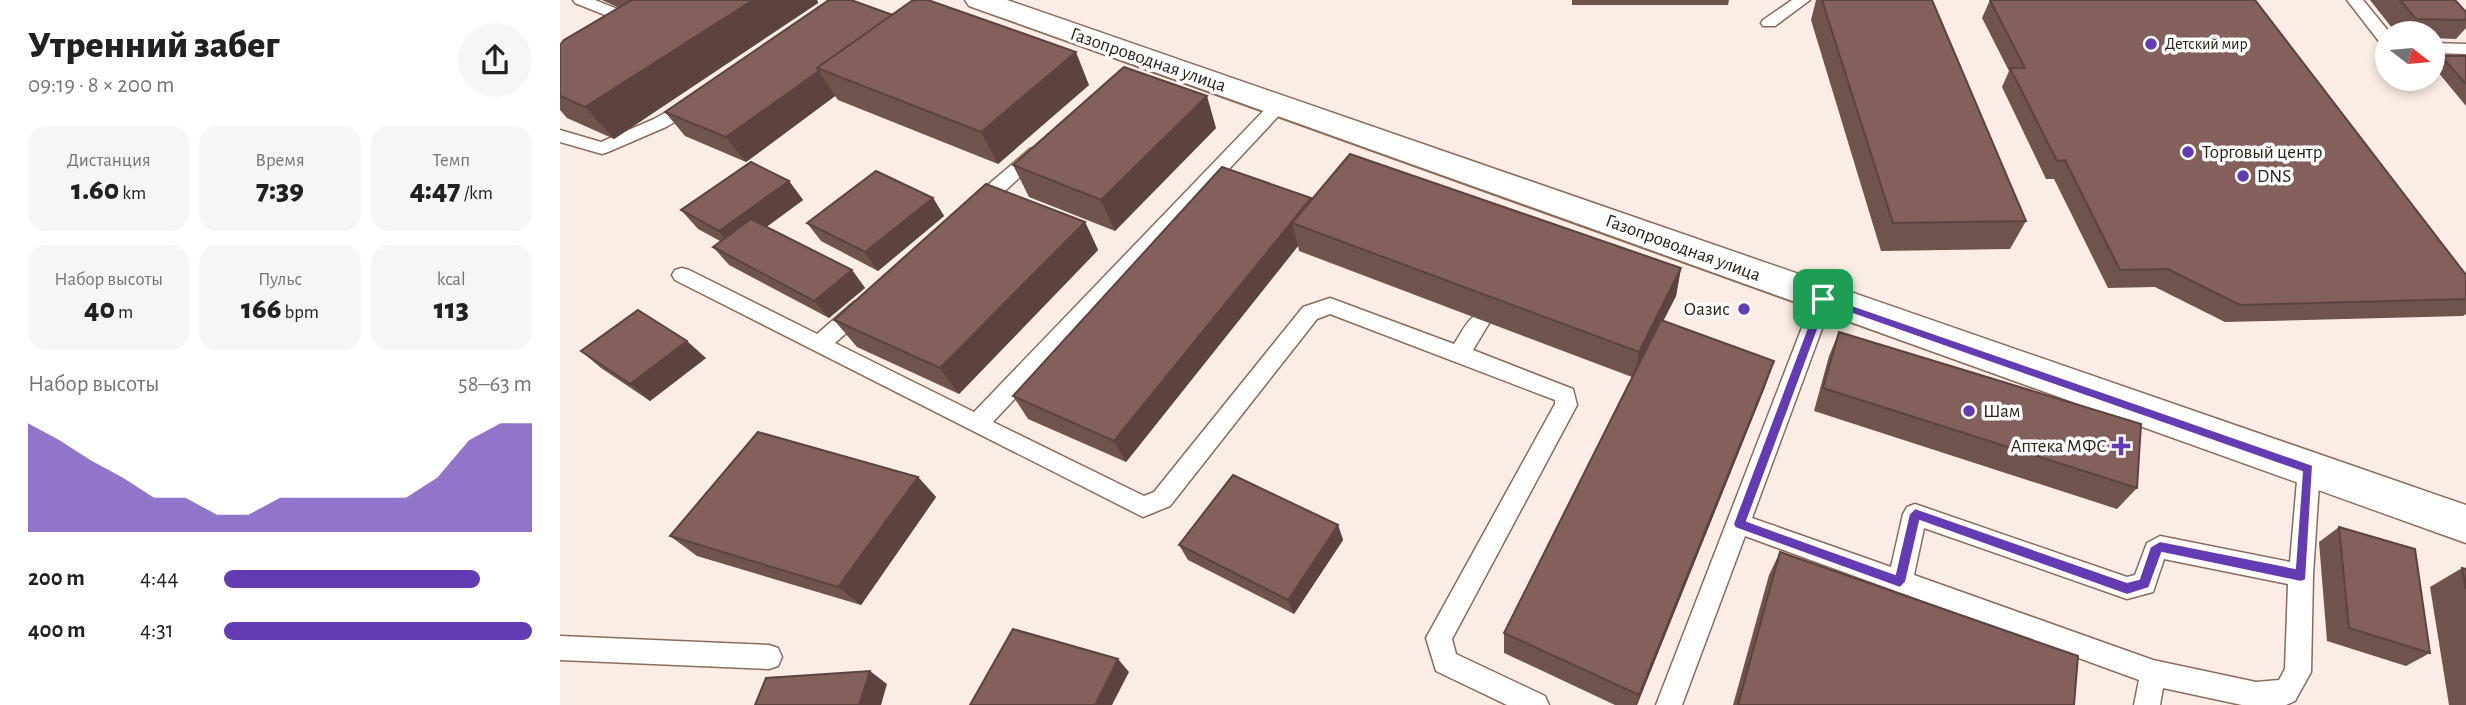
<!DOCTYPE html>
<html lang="ru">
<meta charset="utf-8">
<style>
body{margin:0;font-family:"Alegreya Sans",sans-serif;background:#f6f6f6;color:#202124;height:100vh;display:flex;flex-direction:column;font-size:26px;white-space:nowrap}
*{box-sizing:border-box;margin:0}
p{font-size:23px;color:#757577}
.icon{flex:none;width:38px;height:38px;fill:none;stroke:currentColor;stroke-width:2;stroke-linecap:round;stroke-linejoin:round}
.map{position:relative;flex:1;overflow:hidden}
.side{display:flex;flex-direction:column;background:#fff;width:560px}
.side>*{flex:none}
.needle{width:46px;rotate:106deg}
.buttons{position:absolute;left:1815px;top:21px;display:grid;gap:14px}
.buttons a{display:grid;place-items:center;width:70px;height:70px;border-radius:50%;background:#fff;box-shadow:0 4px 10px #0003;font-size:35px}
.pin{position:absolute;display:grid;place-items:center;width:60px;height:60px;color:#fff;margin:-30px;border-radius:14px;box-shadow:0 4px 10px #0006}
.round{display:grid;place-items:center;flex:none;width:74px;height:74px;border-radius:37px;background:#f6f6f6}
.head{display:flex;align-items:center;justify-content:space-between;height:119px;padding:0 28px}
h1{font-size:38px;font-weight:800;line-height:52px}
.stats{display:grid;grid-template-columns:repeat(3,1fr);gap:10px;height:119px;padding:7px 28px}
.stats div{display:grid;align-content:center;border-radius:18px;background:#f6f6f6;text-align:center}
.stats b{font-size:30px;font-weight:800}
.stats small{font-size:19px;font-weight:400}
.stats p{font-size:19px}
.chart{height:196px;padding:14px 28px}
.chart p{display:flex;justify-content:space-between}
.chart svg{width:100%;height:126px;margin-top:7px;fill:#633cb4;opacity:.7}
ul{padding:0 28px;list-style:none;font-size:23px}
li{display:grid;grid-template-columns:112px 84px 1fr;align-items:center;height:52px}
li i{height:18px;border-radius:9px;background:#633cb4}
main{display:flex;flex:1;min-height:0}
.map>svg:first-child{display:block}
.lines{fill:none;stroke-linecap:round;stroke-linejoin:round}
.service-casing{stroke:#8b6c5b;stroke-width:3}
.minor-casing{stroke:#8b6c5b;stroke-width:3}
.service{fill:#fff;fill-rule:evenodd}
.minor{fill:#fff;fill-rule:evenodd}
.wall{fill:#71534e}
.shaded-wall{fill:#5c4340}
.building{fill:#83605b;stroke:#5c4340;stroke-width:2}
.route{fill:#633cb4;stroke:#fff;stroke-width:2;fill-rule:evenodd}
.poi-dot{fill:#633cb4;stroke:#fff;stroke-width:2.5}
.labels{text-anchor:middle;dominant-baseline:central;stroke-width:7;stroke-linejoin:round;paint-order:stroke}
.far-poi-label{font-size:16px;fill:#2c2018;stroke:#fff;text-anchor:start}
.street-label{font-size:19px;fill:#2c2018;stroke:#fff}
.poi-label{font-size:19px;fill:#2c2018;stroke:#fff;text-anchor:start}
</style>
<main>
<section class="side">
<div class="head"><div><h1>Утренний забег</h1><p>09:19 · 8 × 200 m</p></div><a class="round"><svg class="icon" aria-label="share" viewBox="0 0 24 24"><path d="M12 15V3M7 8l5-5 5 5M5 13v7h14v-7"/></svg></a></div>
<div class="stats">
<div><p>Дистанция</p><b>1.60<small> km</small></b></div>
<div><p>Время</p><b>7:39</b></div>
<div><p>Темп</p><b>4:47<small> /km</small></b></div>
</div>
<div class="stats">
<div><p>Набор высоты</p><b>40<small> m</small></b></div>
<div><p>Пульс</p><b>166<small> bpm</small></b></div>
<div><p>kcal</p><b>113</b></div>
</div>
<div class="chart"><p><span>Набор высоты</span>58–63 m</p>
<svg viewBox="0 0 160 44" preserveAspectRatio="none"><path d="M0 44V6L10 12L20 19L30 25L40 32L50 32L60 38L70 38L80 32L90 32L100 32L110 32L120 32L130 25L140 12L150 6L160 6V44z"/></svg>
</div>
<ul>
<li><b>200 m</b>4:44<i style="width:83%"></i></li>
<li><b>400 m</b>4:31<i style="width:100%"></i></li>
</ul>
</section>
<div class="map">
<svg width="1906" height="705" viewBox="0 0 1906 705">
<rect width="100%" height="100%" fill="#fbede5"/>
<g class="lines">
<!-- service casing -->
<g class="service-casing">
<g id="service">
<path d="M13,0H35L82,19L84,22L82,25H70L15,3Z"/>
<path d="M1232,0H1250L1215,26H1203L1201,23L1203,20Z"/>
<path d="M1787,0H1803L1830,33H1827V45L1821,44Z"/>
<path d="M1872,43L1906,44V54L1872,53Z"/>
<path d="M134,97L140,99L143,103L140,107L106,127L48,152L42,154L0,142V130L41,142L94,119Z"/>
<path d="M719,99L728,105L725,109L433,422L584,496L594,492L743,307L770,298L894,344C903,331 911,309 928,314L931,320L913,350L1013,389L1017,405L892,639L896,654L985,696L989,705H947L876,671L866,638L995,404V400L770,314L757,319L610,506L583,517L115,280L112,275L115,270L122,268L129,270L257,334L294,302L301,300L308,302L311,308L308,314L275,343L414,412L713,101Z"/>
<path d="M476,147L482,149L485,153L482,157L423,211H409L407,206L409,201L470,149Z"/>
<path d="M1263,291L1270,294L1273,299L1192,518L1331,567L1343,514L1347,507L1355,504L1567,577L1575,575L1587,543L1600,536L1730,562L1738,469L1741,462L1749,459L1757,462L1760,469L1753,575L1751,672L1735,701L1726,705H1682L1603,688L1600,705H1574L1579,680L1185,536L1122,705H1096L1253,299L1256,294ZM1364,528L1567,599L1593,592L1604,559L1728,584L1725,669L1719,680L1696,682L1593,660L1354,575Z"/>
<path d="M0,636L209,645L218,648L222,657L218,666L209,669L0,660Z"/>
</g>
</g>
<!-- minor casing -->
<g class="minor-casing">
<path id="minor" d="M405,0H447L1906,505V543C1407,365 909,183 409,6Z"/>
</g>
<!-- service -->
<use href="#service" class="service"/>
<!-- minor -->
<use href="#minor" class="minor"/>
</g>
<!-- wall -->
<g class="wall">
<path d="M42,0H257L258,3L54,139L7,118L0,110V45L59,8Z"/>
<path d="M269,0L529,85L438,164L278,100L275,96L186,162L125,136L105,112Z"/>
<path d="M1012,0H1169L1168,5H1012Z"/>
<path d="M1256,0H1372L1466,221L1450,249L1321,251L1251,20Z"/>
<path d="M1430,0L1906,275V314L1903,316L1665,322L1595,287L1548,288L1494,179H1486L1442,87L1449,71L1422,18Z"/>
<path d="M1810,0H1895L1906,12V28L1896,39L1872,38V33H1836Z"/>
<path d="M1881,56H1906V106L1873,66Z"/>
<path d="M656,128L555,231L469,197L453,165Z"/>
<path d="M229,181L243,200L206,227L292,270L305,288L269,318L169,265L153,247L160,241L138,229L121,210Z"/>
<path d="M373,198L384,216L318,271L261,241L247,223Z"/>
<path d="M751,198V200L1121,268L1116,296L1103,321L1214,361L1205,387L1077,705H1055L944,653V633L1072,377L739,251L738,246L566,462L468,419L453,396Z"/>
<path d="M525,222L538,250L399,394L297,347L274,320Z"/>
<path d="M1279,332L1577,488L1557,509L1254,411L1269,356Z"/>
<path d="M21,351L146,358L90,401L41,368Z"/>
<path d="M358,477L376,497L301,605L137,556L110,536Z"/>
<path d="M778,525L783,540L734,614L628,560L619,545Z"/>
<path d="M1779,527L1870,653L1846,666L1767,641L1759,542Z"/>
<path d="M1220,552L1514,705H1173L1209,575Z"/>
<path d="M1902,568L1906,569V705H1889L1870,587Z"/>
</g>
<!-- shaded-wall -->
<g class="shaded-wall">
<path d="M193,0H257L258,3L54,139L25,107Z"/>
<path d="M516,52L529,85L438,164L421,132Z"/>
<path d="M259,71L275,96L186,162L166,137Z"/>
<path d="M647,96L656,128L555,231L541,200Z"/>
<path d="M229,181L243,200L175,250L159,231Z"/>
<path d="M373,198L384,216L318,271L305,252Z"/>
<path d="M751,198L756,222L732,223L738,246L566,462L554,441Z"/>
<path d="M525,222L538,250L399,394L380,368Z"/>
<path d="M1121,268L1116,296L1074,378L1079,352Z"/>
<path d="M292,270L305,288L269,318L254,301Z"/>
<path d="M127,341L146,358L90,401L70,384Z"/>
<path d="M1214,361L1205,387L1077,705H1076L1079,695Z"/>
<path d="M358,477L376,497L301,605L278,587Z"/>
<path d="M778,525L783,540L734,614L728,600Z"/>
<path d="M558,659L569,672L552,705H535Z"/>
<path d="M310,671L327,684L321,705H299Z"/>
</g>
<!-- building -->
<g class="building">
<path d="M72,0H193L25,107L0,96V45L4,40Z"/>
<path d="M269,0H291L333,15L257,68L259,71L166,137L105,112Z"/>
<path d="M353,0H368L516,52L421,132L257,68Z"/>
<path d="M1262,0H1372L1466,221L1333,223Z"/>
<path d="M1430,0H1695L1906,275V299L1680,305L1608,269L1560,270L1505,160L1497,161L1450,68H1465Z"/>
<path d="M1840,0H1895L1906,12V20L1856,19Z"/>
<path d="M1881,56H1906V84Z"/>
<path d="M564,67L647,96L541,200L453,165Z"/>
<path d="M790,154L1121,268L1079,352L732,223Z"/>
<path d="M191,162L229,181L159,231L121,210Z"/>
<path d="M662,167L751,198L554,441L453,396Z"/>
<path d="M316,171L373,198L305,252L247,223Z"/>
<path d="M426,184L525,222L380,368L274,320Z"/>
<path d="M191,219L292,270L254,301L153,247Z"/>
<path d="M78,310L127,341L70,384L21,351Z"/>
<path d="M1101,320L1214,361L1079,695L944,633Z"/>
<path d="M1279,332L1581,424L1577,488L1263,388Z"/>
<path d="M198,432L358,477L278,587L110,536Z"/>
<path d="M673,475L778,525L728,600L619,545Z"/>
<path d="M1779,527L1855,549L1870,653L1789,628Z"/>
<path d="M1220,552L1518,656L1514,705H1178Z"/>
<path d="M1902,568L1906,569V589Z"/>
<path d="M453,629L558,659L535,705H410Z"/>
<path d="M310,671L299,705H195L206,678Z"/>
</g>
<!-- route -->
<path class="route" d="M1263,295L1753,465L1746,580L1741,582L1602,553L1589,588L1567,595L1360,521L1346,582L1340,588L1175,528L1173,524L1258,299ZM1267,305L1742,472L1735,568L1600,541L1590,547L1579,579L1567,582L1355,508L1349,514L1335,574L1187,521Z"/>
<!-- markers -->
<g class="poi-dot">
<circle cx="1591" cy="44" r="7"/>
<circle cx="1628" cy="152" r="7"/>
<circle cx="1683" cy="176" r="7"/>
<circle cx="1184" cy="309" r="7"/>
<circle cx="1409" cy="411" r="7"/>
<path d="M1557.5 435.5h7v7h7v7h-7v7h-7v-7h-7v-7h7z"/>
</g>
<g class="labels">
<!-- far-poi labels -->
<g class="far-poi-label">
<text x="1605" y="44">Детский мир</text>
</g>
<!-- street labels -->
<g class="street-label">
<text transform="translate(588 60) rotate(19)">Газопроводная улица</text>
<text transform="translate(1123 248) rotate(20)">Газопроводная улица</text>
</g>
<!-- poi labels -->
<g class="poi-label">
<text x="1642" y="152">Торговый центр</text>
<text x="1697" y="176">DNS</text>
<text x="1170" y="309" text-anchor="end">Оазис</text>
<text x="1423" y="411">Шам</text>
<text x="1547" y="446" text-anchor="end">Аптека МФС</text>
</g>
</g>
</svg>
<div class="buttons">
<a><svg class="needle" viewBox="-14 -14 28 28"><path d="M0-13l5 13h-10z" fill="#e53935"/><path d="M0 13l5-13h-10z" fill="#757577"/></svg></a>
</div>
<div class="pin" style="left:1263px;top:299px;background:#1e9e55"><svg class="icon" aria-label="arrive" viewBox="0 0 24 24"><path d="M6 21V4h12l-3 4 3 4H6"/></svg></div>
</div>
</main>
